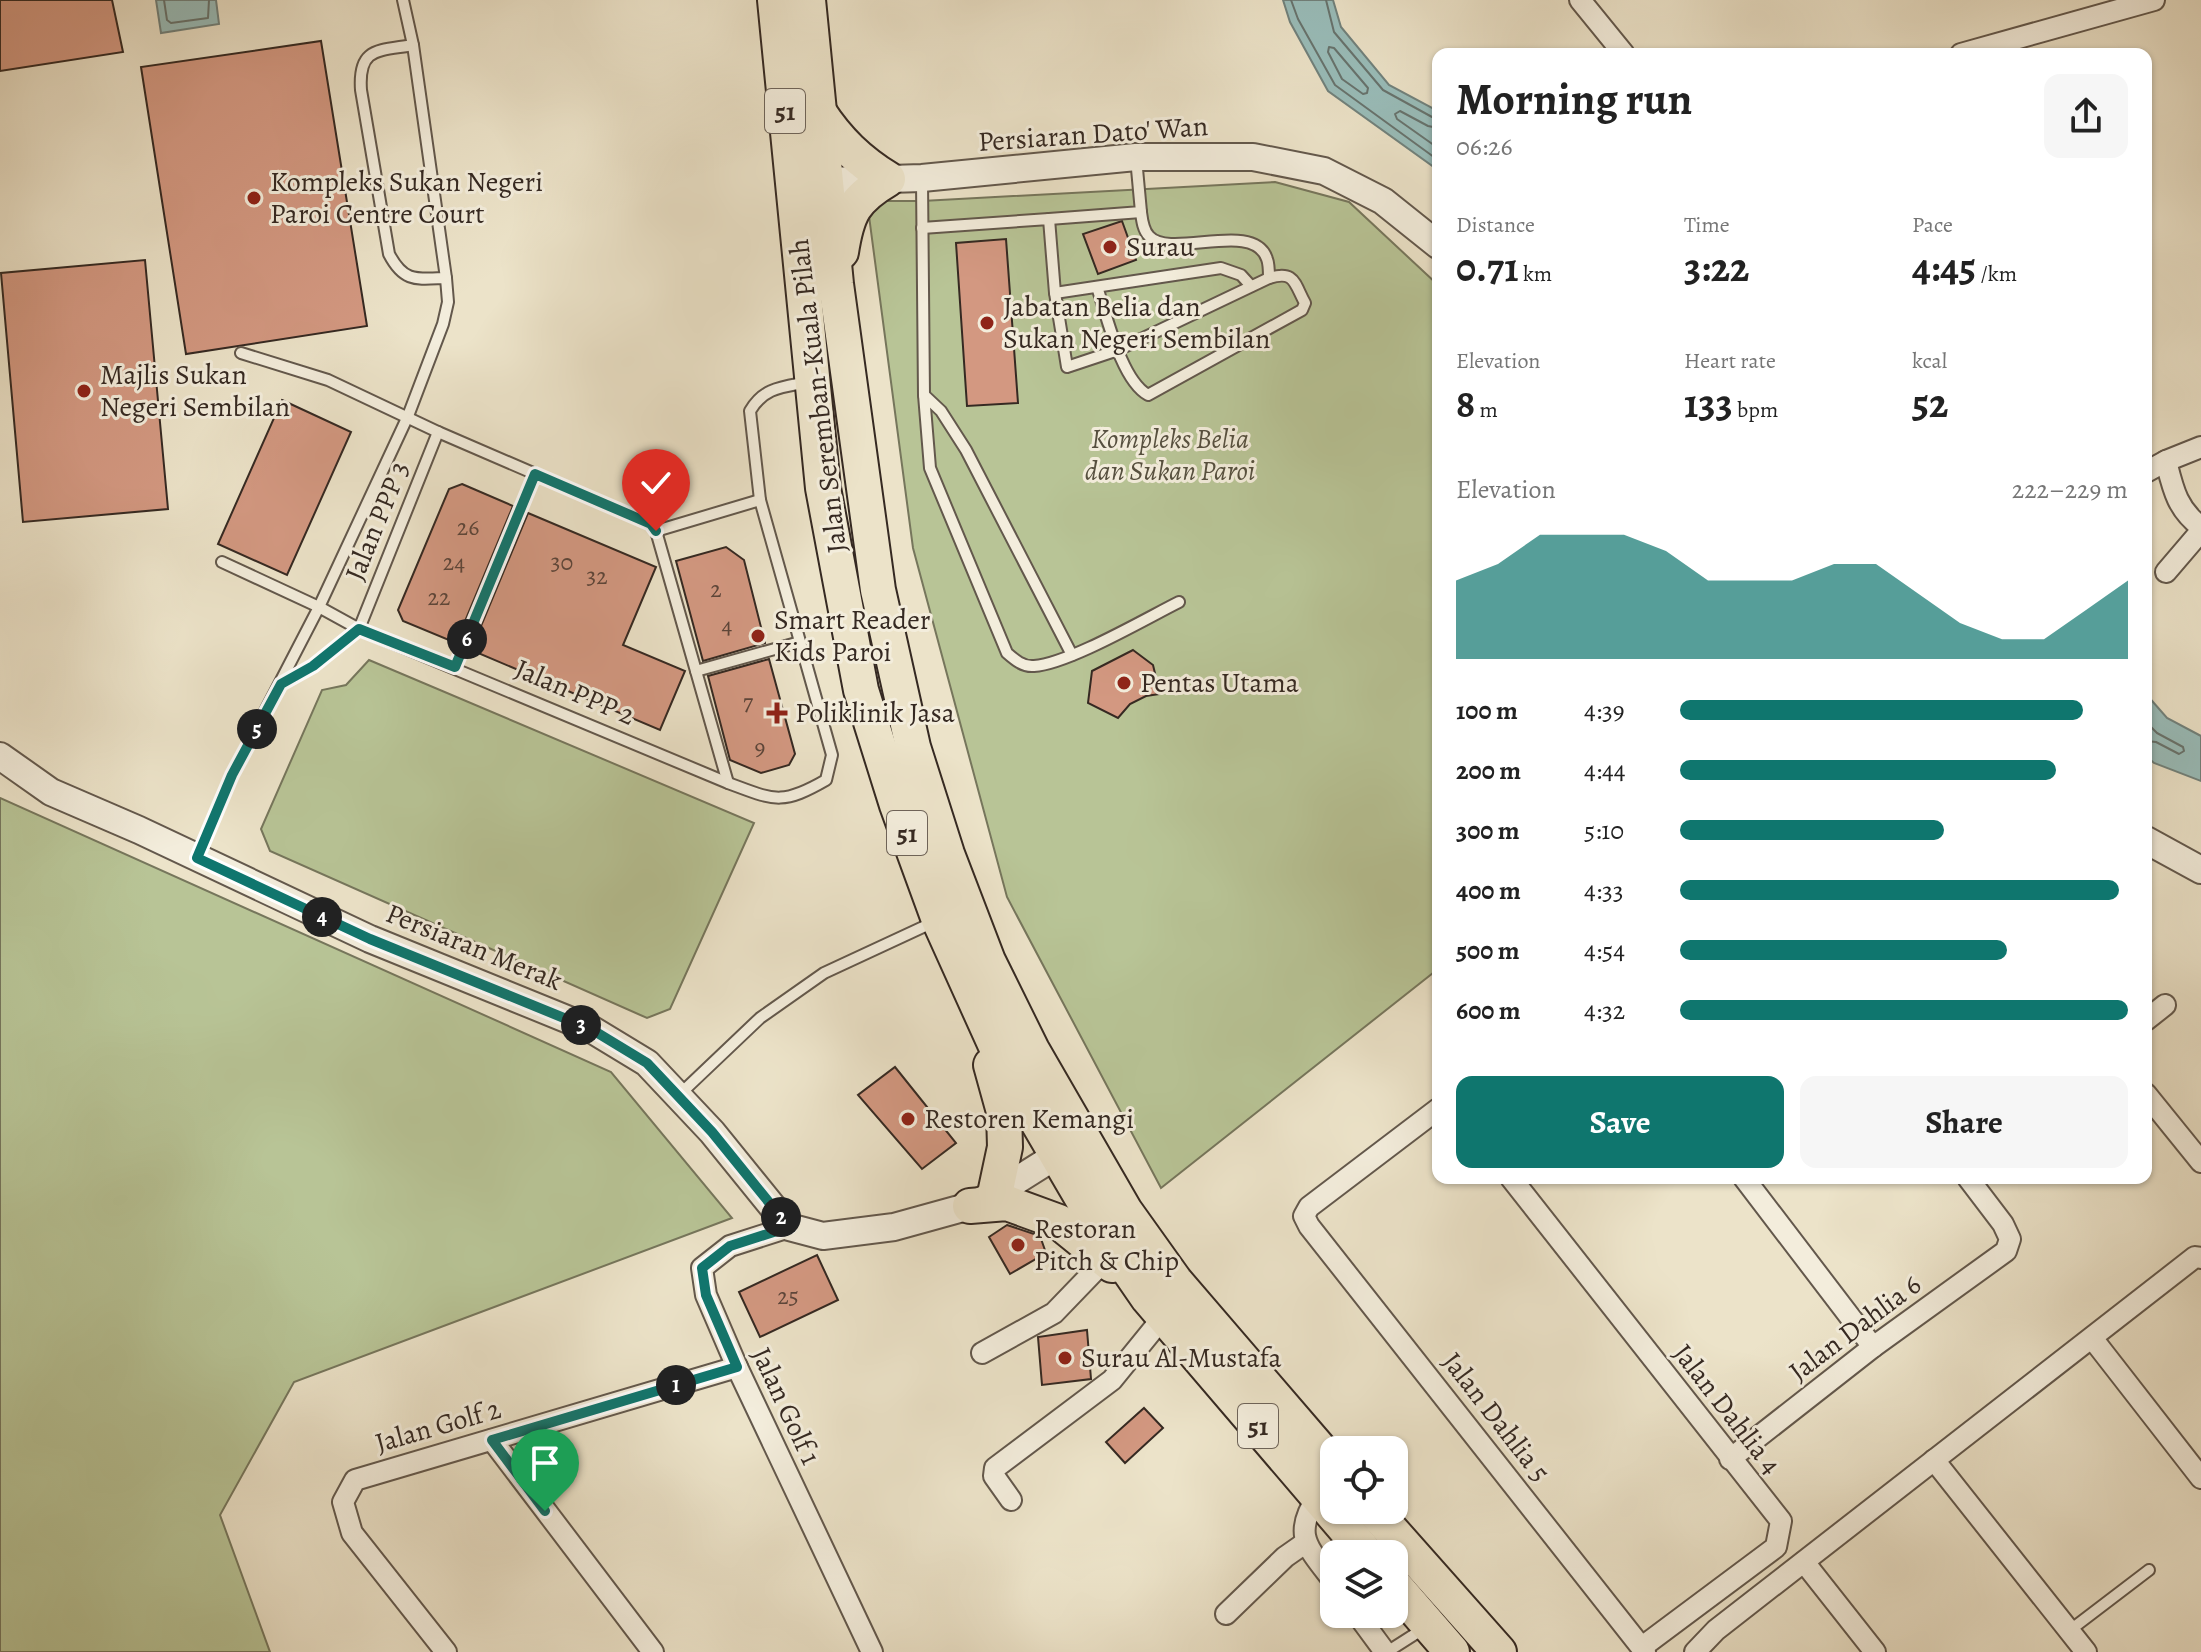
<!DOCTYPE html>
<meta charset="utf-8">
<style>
body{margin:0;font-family:Alegreya,serif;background:#f6f6f6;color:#222;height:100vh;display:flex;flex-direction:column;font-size:30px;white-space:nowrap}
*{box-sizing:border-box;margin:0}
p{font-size:26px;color:#767676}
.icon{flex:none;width:44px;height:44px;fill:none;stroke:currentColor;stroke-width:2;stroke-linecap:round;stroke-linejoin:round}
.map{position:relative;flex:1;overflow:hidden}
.drawer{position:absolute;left:1432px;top:48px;width:720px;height:1136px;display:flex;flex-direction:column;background:#fff;border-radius:16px;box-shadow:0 2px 6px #0004}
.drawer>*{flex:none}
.buttons{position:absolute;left:1320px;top:1436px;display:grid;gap:16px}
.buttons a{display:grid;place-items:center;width:88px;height:88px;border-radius:16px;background:#fff;box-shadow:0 2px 6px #0004;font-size:40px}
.pin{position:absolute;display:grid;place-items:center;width:68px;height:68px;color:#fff;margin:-82px -34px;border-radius:50% 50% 50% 0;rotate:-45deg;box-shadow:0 0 8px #0007}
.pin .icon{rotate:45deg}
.km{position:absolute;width:40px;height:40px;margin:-20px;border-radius:50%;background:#222;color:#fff;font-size:22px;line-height:40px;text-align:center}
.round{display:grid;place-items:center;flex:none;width:84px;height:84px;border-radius:16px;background:#f6f6f6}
.headline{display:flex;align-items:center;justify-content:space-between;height:136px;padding:0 24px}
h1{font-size:44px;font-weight:700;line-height:60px}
.stats{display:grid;grid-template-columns:repeat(3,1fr);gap:12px;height:136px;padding:8px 24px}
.stats div{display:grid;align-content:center}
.stats b{font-size:40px;font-weight:700}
.stats small{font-size:22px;font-weight:400}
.stats p{font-size:22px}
.chart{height:224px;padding:16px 24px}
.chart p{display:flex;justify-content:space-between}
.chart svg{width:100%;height:144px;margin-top:8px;fill:#0f766e;opacity:.7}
.cta{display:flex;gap:16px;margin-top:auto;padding:16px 24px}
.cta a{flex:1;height:92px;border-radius:16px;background:#0f766e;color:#fff;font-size:32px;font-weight:700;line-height:92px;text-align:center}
.cta a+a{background:#f6f6f6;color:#222}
ul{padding:0 24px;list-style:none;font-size:26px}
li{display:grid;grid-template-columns:128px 96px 1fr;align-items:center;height:60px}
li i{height:20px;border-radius:10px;background:#0f766e}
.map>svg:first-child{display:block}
.green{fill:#b8c496;stroke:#76765c;stroke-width:2}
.water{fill:#99bdba;stroke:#71827d;stroke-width:2}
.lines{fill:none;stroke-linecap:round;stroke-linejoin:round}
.shore{stroke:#67736e;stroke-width:2}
.building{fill:#d39881;stroke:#352922;stroke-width:2}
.service-casing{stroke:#63584c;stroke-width:14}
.minor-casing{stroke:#63584c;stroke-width:24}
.tertiary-casing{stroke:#63584c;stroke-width:30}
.trunk-casing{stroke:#352922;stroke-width:38}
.service{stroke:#f3eddc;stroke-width:10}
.minor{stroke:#f3eddc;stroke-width:20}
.tertiary{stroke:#f3eddc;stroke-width:26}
.trunk{stroke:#ece3c9;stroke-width:34}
.route-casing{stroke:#fff;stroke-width:16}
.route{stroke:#0f766e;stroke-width:10}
.poi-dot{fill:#8f2418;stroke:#f3eddc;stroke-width:3}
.labels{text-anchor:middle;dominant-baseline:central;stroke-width:6;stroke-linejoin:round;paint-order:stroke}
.number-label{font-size:24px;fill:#5c453a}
.shield{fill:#f3eddc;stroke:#6e645a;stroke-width:2}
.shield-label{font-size:26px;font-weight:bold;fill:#352922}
.street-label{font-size:28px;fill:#352922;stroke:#f3eddc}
.poi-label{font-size:28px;fill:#352922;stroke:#f3eddc;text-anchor:start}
.park-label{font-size:28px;font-style:italic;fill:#56503f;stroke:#f3eddc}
</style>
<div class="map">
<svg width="2201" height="1652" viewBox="0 0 2201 1652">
<rect width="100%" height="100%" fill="#ece3c9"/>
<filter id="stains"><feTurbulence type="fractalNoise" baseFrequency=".0025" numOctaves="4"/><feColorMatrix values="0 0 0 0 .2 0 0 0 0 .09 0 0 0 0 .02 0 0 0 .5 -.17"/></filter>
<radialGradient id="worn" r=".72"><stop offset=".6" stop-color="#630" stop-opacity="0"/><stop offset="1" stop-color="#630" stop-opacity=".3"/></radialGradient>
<!-- green -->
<g class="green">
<path d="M1275,182L1349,202L1438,285V969L1161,1188L1007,897L913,548L867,201H922Z"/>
<path d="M369,660L754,823L670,1009L647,1018L270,851L261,829L322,690L346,685Z"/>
<path d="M0,798L611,1072L732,1218L294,1382L220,1515L270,1652H0Z"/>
</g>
<!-- water -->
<g class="water">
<path d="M156,0H216L219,24L161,33Z"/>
<path d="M1283,0H1333L1341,27L1389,85L1438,111V170L1328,91L1290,22Z"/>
<path d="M2146,694L2167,718L2201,736V781L2154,763L2146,756Z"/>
</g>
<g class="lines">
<!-- shore -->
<g class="shore">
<path d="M164,0L167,20L171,23L208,18L209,0"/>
<path d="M1291,0L1298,19L1335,85L1438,160"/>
<path d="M1326,0L1334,32L1383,90L1432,117H1438"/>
<path d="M1329,47L1334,48L1368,88L1367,93L1363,94L1342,79L1328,52Z"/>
<path d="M1438,128L1428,126L1400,111L1395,114L1397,119L1438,148"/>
<path d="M2146,722L2157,733L2183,747L2184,751L2179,754L2156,742L2146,741"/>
</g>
</g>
<!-- building -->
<g class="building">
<path d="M0,0H112L123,52L0,71Z"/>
<path d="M321,41L367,326L186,354L141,67Z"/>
<path d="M1122,221L1136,260L1098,274L1083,234Z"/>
<path d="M1006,239L1018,403L967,406L956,243Z"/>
<path d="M145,260L168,509L23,522L1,273Z"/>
<path d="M282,400L351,432L287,575L218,544Z"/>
<path d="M462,484L513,506L456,643L403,621L398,610L449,489Z"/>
<path d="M528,513L656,567L623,645L685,671L660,730L471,650Z"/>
<path d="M726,547L744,560L765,643L703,661L676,561Z"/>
<path d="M1133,650L1153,665L1160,694L1146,696L1130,704L1118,718L1088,703L1092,671Z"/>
<path d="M769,659L795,754L789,765L761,773L730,760L708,676Z"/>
<path d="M895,1067L956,1143L922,1169L858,1095Z"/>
<path d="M1007,1225L1040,1236L1046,1253L1010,1274L989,1237Z"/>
<path d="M817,1255L838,1300L760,1337L739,1292Z"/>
<path d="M1087,1330L1091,1379L1042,1385L1038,1337Z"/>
<path d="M1144,1408L1163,1428L1125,1463L1106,1442Z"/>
</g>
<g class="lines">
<!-- service casing -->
<g class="service-casing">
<g id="service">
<path d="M413,45C378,51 358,47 361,90L389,254C404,283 417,279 446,278"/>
<path d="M922,181L924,395L930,468L1007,653C1015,660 1023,667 1034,666C1068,664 1145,619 1179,602"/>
<path d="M1141,212C1142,220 1143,230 1149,236C1170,260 1254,219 1267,259C1269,264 1269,272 1269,278"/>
<path d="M1049,219L1141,212L1136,158"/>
<path d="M922,228L1049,219L1055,293L1067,367L1118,350L1269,278C1295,270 1294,283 1305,303L1302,310L1148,395C1121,380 1107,316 1097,287"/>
<path d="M1055,293L1221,268L1241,275L1251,286"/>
<path d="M241,353L328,380L438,432L651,524L656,531L760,500"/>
<path d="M924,395L941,411L966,450L1072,655"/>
<path d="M656,531L728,783"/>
<path d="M222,562L319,607L359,629L728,783C774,800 781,806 826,780L832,755L760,500L750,411C764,387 783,387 808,382"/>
<path d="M455,667L535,474"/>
<path d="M696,671L800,642"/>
<path d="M281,684L313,666L359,629L438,432"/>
<path d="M198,856L232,775L319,607L408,416L443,324L448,302L446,278L413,45L403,0"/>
<path d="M680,1094L760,1018L824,973L936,921"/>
<path d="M2069,1631L2149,1570"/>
<path d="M1387,1652L1423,1629"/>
</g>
</g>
<!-- minor casing -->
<g class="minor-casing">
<g id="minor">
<path d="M1580,0L1624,54"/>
<path d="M1961,54L2154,0"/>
<path d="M2201,447L2166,461C2173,489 2177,509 2201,527"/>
<path d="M2146,472L2166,461"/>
<path d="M2166,572L2201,531"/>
<path d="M2146,1020L2165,1005"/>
<path d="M2146,1094L2201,1162"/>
<path d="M1438,1109L1309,1207L1304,1216L1309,1226L1645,1652"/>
<path d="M1511,1178L1781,1521L1776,1547L1642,1647"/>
<path d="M1744,1178L1873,1347"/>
<path d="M789,1227L730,1246L702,1268L706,1295L737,1367L872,1652"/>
<path d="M2092,1338L2201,1478"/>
<path d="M982,1353L1054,1313L1106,1259"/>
<path d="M492,1440L653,1652"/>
<path d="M1730,1459L1873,1347L2006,1251L2010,1239L2003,1224L1968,1178"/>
<path d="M1934,1460L2086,1652"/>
<path d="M1318,1496C1291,1536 1309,1548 1334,1582"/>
<path d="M1011,1500L994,1476L995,1468L1112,1380L1164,1316"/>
<path d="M1804,1562L1875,1652"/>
<path d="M1226,1614L1285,1557L1305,1543"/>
<path d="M1357,1614L1385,1652"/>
<path d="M446,1652L352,1533L343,1502L355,1480L737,1367"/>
<path d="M1695,1652L1716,1630L2195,1257L2201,1258"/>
</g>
</g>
<!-- tertiary casing -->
<g class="tertiary-casing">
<g id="tertiary">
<path d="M825,181L922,178L1136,157H1253L1324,171L1383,201L1438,245"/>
<path d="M0,756L51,792L139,830L370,939L591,1029L647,1063L712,1132L789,1227L823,1236L894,1227L970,1206L995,1194L1073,1145"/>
<path d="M2146,840L2201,870"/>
</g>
</g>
<!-- trunk casing -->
<g class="trunk-casing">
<g id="trunk">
<path d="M775,0L823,488L861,690L897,805L939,920L1005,1066L1099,1227L1148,1298L1367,1554"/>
<path d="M808,0L836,284L878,590L913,747L947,854L988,961L1032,1050L1125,1211L1175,1281L1334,1466"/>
<path d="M819,112C838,141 859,161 888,179C854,199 847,213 841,252"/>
<path d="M991,1065L1004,1112L1005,1147L995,1194"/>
<path d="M970,1206L1007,1203L1059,1222L1112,1265"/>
<path d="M1373,1510L1499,1652"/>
<path d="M1394,1585L1452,1652"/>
</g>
</g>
<!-- service -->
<use href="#service" class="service"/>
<!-- minor -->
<use href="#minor" class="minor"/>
<!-- tertiary -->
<use href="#tertiary" class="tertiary"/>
<!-- trunk -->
<use href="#trunk" class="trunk"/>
</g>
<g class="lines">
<!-- route casing -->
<g class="route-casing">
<path id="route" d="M545,1511L492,1440L737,1367L706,1295L702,1268L730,1246L789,1227L712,1132L647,1063L591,1029L370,939L197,858L232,775L281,684L313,666L359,629L455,667L535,474L651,524L656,531"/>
</g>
<!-- route -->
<use href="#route" class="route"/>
</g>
<!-- markers -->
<g class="poi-dot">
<circle cx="254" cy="198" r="8"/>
<circle cx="1110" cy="247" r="8"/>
<circle cx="987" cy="323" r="8"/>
<circle cx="84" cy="391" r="8"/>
<circle cx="758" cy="636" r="8"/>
<circle cx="1124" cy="683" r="8"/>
<path d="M773 701h8v8h8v8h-8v8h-8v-8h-8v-8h8z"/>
<circle cx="908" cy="1119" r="8"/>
<circle cx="1018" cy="1245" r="8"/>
<circle cx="1065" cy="1358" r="8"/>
</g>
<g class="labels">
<!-- number labels -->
<g class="number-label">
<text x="468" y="527">26</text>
<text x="454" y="562">24</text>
<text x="562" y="562">30</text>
<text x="597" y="576">32</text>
<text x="716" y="589">2</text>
<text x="439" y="597">22</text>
<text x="727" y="625">4</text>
<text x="748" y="702">7</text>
<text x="760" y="747">9</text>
<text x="788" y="1296">25</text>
</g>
<!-- shield labels -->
<g class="shield">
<rect x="765" y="89" width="40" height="44" rx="6"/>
<rect x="887" y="811" width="40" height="44" rx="6"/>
<rect x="1238" y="1404" width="40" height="44" rx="6"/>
</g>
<g class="shield-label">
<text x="785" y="111">51</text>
<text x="907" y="833">51</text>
<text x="1258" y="1426">51</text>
</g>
<!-- street labels -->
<g class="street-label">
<text transform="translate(1093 134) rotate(-4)">Persiaran Dato' Wan</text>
<text transform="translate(818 396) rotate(-97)">Jalan Seremban-Kuala Pilah</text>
<text transform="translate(377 521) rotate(-68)">Jalan PPP 3</text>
<text transform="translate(575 692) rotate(23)">Jalan PPP 2</text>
<text transform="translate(474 947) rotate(22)">Persiaran Merak</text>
<text transform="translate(1855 1328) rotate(-37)">Jalan Dahlia 6</text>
<text transform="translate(786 1406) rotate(65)">Jalan Golf 1</text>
<text transform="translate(1727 1409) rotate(52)">Jalan Dahlia 4</text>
<text transform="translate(1496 1417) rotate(52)">Jalan Dahlia 5</text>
<text transform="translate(438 1426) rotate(-16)">Jalan Golf 2</text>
</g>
<!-- poi labels -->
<g class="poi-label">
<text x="270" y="182">Kompleks Sukan Negeri<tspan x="270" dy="32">Paroi Centre Court</tspan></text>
<text x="1126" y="247">Surau</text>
<text x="1003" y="307">Jabatan Belia dan<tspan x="1003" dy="32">Sukan Negeri Sembilan</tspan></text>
<text x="100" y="375">Majlis Sukan<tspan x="100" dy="32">Negeri Sembilan</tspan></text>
<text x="774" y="620">Smart Reader<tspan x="774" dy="32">Kids Paroi</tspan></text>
<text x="1140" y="683">Pentas Utama</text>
<text x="795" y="713">Poliklinik Jasa</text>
<text x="924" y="1119">Restoren Kemangi</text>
<text x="1034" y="1229">Restoran<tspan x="1034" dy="32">Pitch &amp; Chip</tspan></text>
<text x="1081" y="1358">Surau Al-Mustafa</text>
</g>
<!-- park labels -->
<g class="park-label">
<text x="1170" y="439">Kompleks Belia<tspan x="1170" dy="32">dan Sukan Paroi</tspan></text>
</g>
</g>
<rect width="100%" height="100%" filter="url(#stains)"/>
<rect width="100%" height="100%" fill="url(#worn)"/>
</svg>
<div class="buttons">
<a><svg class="icon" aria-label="locate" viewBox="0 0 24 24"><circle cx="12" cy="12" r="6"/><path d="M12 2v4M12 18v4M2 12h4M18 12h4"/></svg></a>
<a><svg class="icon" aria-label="layers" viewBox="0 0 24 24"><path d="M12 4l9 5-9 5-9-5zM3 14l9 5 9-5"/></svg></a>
</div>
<div class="pin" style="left:545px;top:1511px;background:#1e9e55"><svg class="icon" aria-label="arrive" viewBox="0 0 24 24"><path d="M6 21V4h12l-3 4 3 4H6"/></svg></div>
<div class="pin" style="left:656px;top:531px;background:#d93025"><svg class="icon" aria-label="check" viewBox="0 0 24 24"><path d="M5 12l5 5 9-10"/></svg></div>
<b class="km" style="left:676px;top:1385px">1</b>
<b class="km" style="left:781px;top:1217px">2</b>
<b class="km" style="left:581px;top:1025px">3</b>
<b class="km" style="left:322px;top:917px">4</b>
<b class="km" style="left:257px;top:729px">5</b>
<b class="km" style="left:467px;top:639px">6</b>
<section class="drawer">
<div class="headline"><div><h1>Morning run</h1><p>06:26</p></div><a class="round"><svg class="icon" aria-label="share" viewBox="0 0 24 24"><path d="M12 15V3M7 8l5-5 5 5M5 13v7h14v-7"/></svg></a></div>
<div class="stats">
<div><p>Distance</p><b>0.71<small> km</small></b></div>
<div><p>Time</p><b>3:22</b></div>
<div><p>Pace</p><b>4:45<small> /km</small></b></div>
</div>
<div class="stats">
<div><p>Elevation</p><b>8<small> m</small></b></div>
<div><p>Heart rate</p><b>133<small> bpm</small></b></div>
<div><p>kcal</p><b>52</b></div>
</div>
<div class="chart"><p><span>Elevation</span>222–229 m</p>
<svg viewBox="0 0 160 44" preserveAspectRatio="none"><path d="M0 44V20L10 15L20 6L30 6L40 6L50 11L60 20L70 20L80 20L90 15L100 15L110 24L120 33L130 38L140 38L150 29L160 20V44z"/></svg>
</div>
<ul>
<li><b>100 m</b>4:39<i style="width:90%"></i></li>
<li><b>200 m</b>4:44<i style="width:84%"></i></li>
<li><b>300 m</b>5:10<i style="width:59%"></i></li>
<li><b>400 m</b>4:33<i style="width:98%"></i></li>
<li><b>500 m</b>4:54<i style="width:73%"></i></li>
<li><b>600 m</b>4:32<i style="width:100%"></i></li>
</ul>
<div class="cta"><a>Save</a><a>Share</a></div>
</section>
</div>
